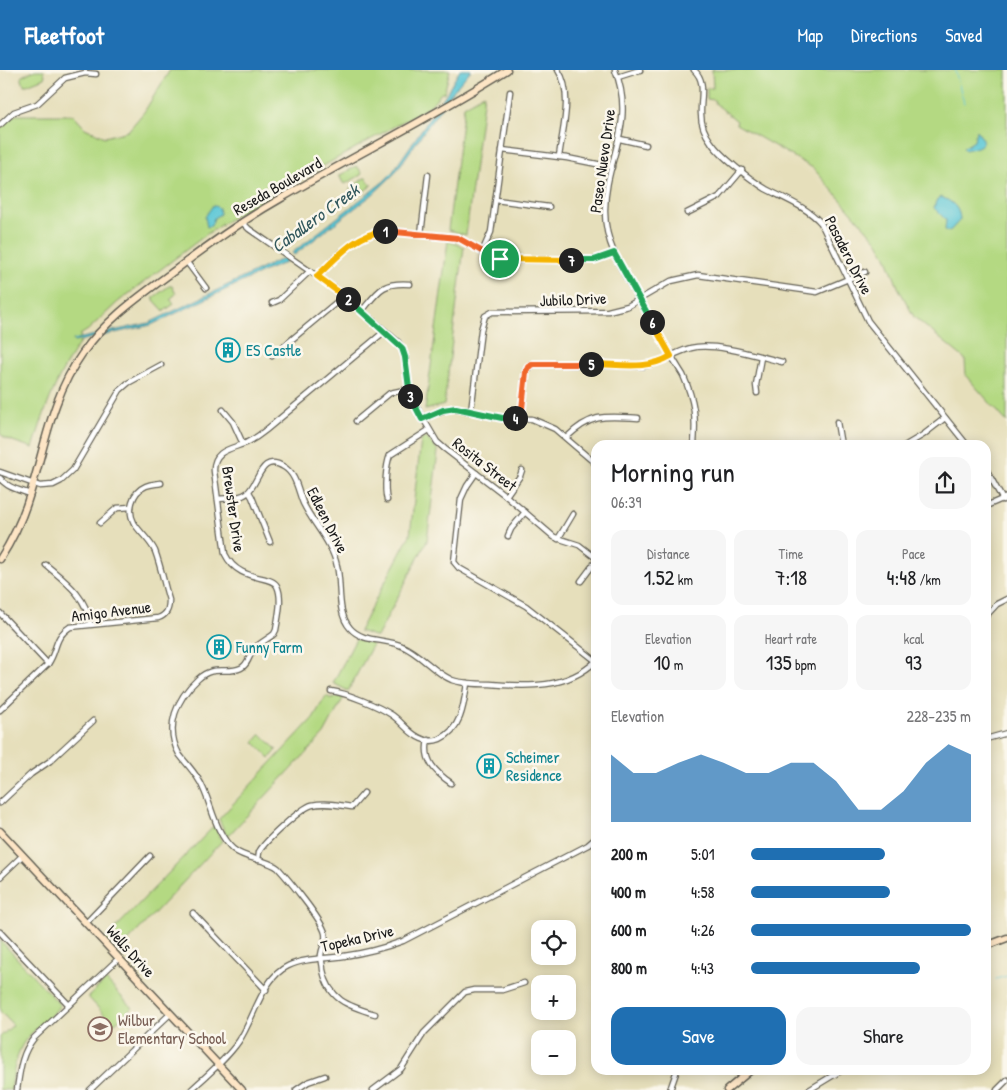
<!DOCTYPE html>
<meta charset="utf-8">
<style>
body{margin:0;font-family:"Patrick Hand",sans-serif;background:#f6f6f6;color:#202124;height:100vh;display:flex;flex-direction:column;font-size:19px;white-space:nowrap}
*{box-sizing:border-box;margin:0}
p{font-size:16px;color:#757577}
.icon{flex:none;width:28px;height:28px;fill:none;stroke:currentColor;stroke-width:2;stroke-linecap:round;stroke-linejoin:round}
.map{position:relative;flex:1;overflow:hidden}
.sheet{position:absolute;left:591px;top:370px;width:400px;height:635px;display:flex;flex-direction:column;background:#fff;border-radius:15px;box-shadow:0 2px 12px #0003}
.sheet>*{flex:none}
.tools{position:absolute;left:531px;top:850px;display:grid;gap:10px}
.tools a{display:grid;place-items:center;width:45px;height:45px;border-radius:10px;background:#fff;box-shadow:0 2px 12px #0003;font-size:25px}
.pin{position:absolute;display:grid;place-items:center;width:42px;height:42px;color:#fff;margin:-21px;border:2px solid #fff;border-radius:50%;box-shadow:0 1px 5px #0007}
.km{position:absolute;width:25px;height:25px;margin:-12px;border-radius:50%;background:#222;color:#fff;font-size:14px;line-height:25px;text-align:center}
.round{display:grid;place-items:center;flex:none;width:52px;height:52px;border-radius:15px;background:#f6f6f6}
.overview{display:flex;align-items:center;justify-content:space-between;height:85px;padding:0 20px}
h1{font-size:28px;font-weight:600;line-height:38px}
.stats{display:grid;grid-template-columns:repeat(3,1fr);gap:8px;height:85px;padding:5px 20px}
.stats div{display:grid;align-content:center;border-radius:12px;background:#f6f6f6;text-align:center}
.stats b{font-size:21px;font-weight:600}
.stats small{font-size:14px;font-weight:400}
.stats p{font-size:14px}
.chart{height:140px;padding:10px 20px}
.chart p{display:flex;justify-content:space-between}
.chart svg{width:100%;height:90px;margin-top:5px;fill:#1f6fb2;opacity:.7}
.primary-button{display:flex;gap:10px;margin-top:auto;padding:10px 20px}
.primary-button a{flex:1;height:58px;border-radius:15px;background:#1f6fb2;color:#fff;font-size:20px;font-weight:600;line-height:58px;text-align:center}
.primary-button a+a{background:#f6f6f6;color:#202124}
ul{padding:0 20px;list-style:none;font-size:16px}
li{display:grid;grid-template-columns:80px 60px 1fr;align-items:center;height:38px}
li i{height:12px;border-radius:6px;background:#1f6fb2}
header{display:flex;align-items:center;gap:30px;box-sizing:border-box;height:70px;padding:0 25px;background:#1f6fb2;color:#fff}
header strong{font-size:24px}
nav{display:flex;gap:28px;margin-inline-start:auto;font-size:18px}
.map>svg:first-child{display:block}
.green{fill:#b4d982;stroke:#687a4f}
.water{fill:#5cc7d6;stroke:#3c7279}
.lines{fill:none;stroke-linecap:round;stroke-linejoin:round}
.stream{stroke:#5cc7d6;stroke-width:1}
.minor-casing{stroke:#636054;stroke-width:7}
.secondary-casing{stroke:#636054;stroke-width:9}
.minor{stroke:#fff;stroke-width:4.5}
.secondary{stroke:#fde5c5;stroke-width:6}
.split-1-casing{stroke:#fff;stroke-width:10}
.split-2-casing{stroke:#fff;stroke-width:10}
.split-3-casing{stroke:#fff;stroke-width:10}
.split-4-casing{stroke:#fff;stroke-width:10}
.split-5-casing{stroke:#fff;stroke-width:10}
.split-6-casing{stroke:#fff;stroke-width:10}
.split-7-casing{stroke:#fff;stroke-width:10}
.split-8-casing{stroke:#fff;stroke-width:10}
.split-1{stroke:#f0652b;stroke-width:6}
.split-2{stroke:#f5b400;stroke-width:6}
.split-3{stroke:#22a559;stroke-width:6}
.split-4{stroke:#22a559;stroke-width:6}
.split-5{stroke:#f0652b;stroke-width:6}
.split-6{stroke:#f5b400;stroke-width:6}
.split-7{stroke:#22a559;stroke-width:6}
.split-8{stroke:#f5b400;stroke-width:6}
.labels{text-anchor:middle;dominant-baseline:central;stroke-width:5;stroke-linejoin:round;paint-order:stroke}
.street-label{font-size:16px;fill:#1c1c1c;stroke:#fbf7ec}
.culture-label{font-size:16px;fill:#0d838f;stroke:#fbf7ec;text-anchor:start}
.education-label{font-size:16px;fill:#785e54;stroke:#fbf7ec;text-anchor:start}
.water-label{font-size:18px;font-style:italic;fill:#32585d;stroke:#fbf7ec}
</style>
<header>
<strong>Fleetfoot</strong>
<nav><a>Map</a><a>Directions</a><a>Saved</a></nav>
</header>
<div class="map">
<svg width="1007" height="1020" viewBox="0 0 1007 1020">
<rect width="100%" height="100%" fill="#fbf7ec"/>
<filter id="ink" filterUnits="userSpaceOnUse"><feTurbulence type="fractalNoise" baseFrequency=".02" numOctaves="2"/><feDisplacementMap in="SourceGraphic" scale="10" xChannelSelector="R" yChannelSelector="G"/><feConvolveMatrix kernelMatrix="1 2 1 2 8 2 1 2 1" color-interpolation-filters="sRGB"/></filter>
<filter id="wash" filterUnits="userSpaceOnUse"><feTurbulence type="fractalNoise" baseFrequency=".0096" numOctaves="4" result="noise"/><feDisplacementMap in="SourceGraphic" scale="20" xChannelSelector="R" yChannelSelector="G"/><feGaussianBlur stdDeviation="1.12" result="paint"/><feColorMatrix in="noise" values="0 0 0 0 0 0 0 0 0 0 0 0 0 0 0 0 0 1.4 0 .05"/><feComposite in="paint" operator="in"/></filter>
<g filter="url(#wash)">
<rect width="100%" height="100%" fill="#e6dfbb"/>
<!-- green -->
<g class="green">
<path d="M35,0H43L45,5L44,8L27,15H24L21,8L22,6Z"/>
<path d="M170,0H450L444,23L442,22L429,37L239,143L207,164L152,206L118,232L88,260L80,265L81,271C56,307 46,336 33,378L7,369L0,364V59L15,45H73L85,58L105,67L128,61L144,42Z"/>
<path d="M712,0H1007V352L966,306L965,289L914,247L898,217L886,186L877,171L813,98L736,54L737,51L716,34L714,30L707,29V18H713Z"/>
<path d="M484,24L466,165L448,160L464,36Z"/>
<path d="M357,96L362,103L361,105L345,114L343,113L340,107V105Z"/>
<path d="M364,108H366L371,114V116L355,128L350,122V119Z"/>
<path d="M448,171L464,177L444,335L425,340Z"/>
<path d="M169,216H172L176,224L170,229L174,234L164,241L154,230V227Z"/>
<path d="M426,367L438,381L427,471L377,567L359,561L410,465L421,370Z"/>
<path d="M356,569L373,574L348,621L333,613Z"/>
<path d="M326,626L332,629L338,627H344L324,664L227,767L219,749L313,648Z"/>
<path d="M261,664L277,680L270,688L254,672Z"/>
<path d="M215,755L222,771L118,882L105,869Z"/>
<path d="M0,870L60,935C52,947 39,955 29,966C15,981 14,1000 11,1020H0V967L13,955L0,941Z"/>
<path d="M106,910L132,938L115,953H112L89,928V926Z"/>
</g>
<!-- water -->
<g class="water">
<path d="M460,0H471L449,26L394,104L373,124L294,185L292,183L383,112L392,103L446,24Z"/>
<path d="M976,60C990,76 979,77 965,80L963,78L974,71Z"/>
<path d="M941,127C952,131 960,138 960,150L949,162L945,160L946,150L934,138L936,131Z"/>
<path d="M213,135L219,138L220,144L214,148L211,156L207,157L205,147Z"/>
<path d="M284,188L286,190L285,193L269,199L151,255L74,272L73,270L149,253Z"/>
</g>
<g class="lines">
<!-- stream -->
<g class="stream">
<path d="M955,0L964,33"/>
<path d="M996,909L1007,906"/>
</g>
</g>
</g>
<g filter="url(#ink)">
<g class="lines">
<!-- minor casing -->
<g class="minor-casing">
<g id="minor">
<path d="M558,0C574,24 562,60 559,87"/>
<path d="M615,0C637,54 604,91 605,142C605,177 626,206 643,236C656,259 669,283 683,305C695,332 696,346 694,375"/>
<path d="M694,0C707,12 700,28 701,44C701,53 705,64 711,72C720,86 751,110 766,119C785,129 807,137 821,153L868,251L967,375"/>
<path d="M618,7L640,0"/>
<path d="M0,55L14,42L37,34L65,8L85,3L96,4"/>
<path d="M620,69L646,75"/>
<path d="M502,80L567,88L612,97"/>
<path d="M496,130L549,137"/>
<path d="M687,143L719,127L742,100"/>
<path d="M242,152L249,159L337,220L398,272L402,278L405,287L410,326L437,372L445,379L506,426L554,467L579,475L596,488"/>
<path d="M421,164L428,105"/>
<path d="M482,182L491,162L510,22"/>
<path d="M186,191L206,218"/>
<path d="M317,206C339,185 355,164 387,161L458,168L492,187L510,190H594L614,183"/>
<path d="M272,233L279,230L310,201"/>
<path d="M362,241C379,220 382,212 410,214"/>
<path d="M272,286L344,226"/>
<path d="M757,323L756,315L761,287"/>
<path d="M223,340L233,352L243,374"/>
<path d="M471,341L481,260L485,246L492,242L608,241L628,236L671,211L698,205L817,222L865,202"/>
<path d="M521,348L526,300L534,294L644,296C661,293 675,282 691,278C714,272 758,286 782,292"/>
<path d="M422,349L443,340L456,338L502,348L532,349L555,359L596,394"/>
<path d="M356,351L390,323L409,319"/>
<path d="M837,352L841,375"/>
<path d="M567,367C592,343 606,346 638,348"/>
<path d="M906,375L923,365L945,348"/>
<path d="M986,399L1003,430"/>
<path d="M0,402L40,416L53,415L61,411L73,400L120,320L128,313L161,295"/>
<path d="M476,403L467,416L461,429L454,492L459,498L526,536L596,591"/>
<path d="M0,408C7,418 20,420 30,424"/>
<path d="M249,422L252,427L270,472"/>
<path d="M506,426L520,406L522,400"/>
<path d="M218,429C227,428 240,429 247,423C259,414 260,382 284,397C296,404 298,421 303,433C313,454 332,472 337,496C342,515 336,542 350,558C363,573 385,568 402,576C421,584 433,602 452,610C464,614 477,614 490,614C527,617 567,619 596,591"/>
<path d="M387,430C384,419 386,395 390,385L429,360"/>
<path d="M986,436L1007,427"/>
<path d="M100,453L117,438L131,437"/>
<path d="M508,466L511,459L525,442"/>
<path d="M558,469L573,444"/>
<path d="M46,495C66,512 87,527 90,554"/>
<path d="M581,511L596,491"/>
<path d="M0,543L48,594"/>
<path d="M986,546L997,534L1007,529"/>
<path d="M331,621C347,623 378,636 392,645C401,651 408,662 418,667C425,671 433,672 440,669C462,659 464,633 467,613"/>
<path d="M0,640L48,594C58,580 53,568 70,557L158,548C167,545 169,539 169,530C164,514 161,497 155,481C150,470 140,463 134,453C127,440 132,422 146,416C151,414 156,414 161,413"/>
<path d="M986,669L1007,663"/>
<path d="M428,670C423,690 435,702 451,713"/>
<path d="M0,733L31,704L50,691L93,651"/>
<path d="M258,790C258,788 259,784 259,782C264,772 301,738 312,735C325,732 339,735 352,737L364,723"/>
<path d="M0,807L23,785"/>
<path d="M193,843L266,920"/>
<path d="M86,853L150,786"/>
<path d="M0,862L69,935"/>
<path d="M375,944C348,936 329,930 323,900C323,895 321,890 321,885C322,876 327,872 325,863C322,850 288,809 278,798C264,788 246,790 233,779C216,764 212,737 203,718C198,705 187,695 179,684C164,657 177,628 198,609C214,594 226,605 241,598C248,595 249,586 253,580C259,573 268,569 274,564L276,560C278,547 283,528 277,516C271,504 239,513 225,484L214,401C213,380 231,379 246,373C254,369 260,365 266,360L385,261"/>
<path d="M17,1020C20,1000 21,984 34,968L118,889"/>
<path d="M90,1020L170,944"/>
<path d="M191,1020C207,1005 226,990 239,971C254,949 262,908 288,896C304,888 326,889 344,886C364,883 384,878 403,871L588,775L596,768"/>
<path d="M296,1020L308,1012L325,1006"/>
<path d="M373,1020L401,999L424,963L465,922L474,920H502L524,913"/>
<path d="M670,1020L677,1000"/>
<path d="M809,1020L842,1000"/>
<path d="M997,1020L1007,1010"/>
</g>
</g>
<!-- secondary casing -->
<g class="secondary-casing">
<g id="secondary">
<path d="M0,489C13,469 23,447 30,424C45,376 52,326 82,284C106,249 140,226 174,201C208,175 243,150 280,129C355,85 433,47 507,0"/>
<path d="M0,761L242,1020"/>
<path d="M986,876L1007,868"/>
<path d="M727,1020L751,1000"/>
</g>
</g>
<!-- minor -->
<use href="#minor" class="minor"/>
<!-- secondary -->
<use href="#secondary" class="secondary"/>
</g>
</g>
<g class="lines" filter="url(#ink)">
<!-- split-1 casing -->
<g class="split-1-casing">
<path id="split-1" d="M385,161L458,168L492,187L500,189"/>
</g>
<!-- split-2 casing -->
<g class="split-2-casing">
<path id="split-2" d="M348,229L317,206C338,187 355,164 385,161"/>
</g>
<!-- split-3 casing -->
<g class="split-3-casing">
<path id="split-3" d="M348,229L402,278L405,287L410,326"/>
</g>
<!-- split-4 casing -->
<g class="split-4-casing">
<path id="split-4" d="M410,326L422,349L443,340L456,338L502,348H515"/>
</g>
<!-- split-5 casing -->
<g class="split-5-casing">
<path id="split-5" d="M515,348H521L526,302L528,297L534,294H591"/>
</g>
<!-- split-6 casing -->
<g class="split-6-casing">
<path id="split-6" d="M591,294C620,294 645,301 671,286L652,252"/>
</g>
<!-- split-7 casing -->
<g class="split-7-casing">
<path id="split-7" d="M571,190H594L614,183L652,252"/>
</g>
<!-- split-8 casing -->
<g class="split-8-casing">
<path id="split-8" d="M500,189L571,190"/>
</g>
<!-- split-1 -->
<use href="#split-1" class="split-1"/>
<!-- split-2 -->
<use href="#split-2" class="split-2"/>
<!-- split-3 -->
<use href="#split-3" class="split-3"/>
<!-- split-4 -->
<use href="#split-4" class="split-4"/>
<!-- split-5 -->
<use href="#split-5" class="split-5"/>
<!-- split-6 -->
<use href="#split-6" class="split-6"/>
<!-- split-7 -->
<use href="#split-7" class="split-7"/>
<!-- split-8 -->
<use href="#split-8" class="split-8"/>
</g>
<!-- icons -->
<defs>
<g id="building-ring" transform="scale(1.25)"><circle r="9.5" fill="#fbf7ec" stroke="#0f9aa8" stroke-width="1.5"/><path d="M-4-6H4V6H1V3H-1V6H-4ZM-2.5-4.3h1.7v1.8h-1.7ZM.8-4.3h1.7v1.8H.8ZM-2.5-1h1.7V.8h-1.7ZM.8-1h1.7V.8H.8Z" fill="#0f9aa8"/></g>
<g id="school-ring" transform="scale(1.25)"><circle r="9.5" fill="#fbf7ec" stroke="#8d6e63" stroke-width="1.5"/><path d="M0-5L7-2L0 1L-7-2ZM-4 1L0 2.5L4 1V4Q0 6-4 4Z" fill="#8d6e63"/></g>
</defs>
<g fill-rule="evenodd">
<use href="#building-ring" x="228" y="280"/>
<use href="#building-ring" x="219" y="577"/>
<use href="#building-ring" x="489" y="696"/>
<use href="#school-ring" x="100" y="959"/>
</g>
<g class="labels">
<!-- street labels -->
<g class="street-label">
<text transform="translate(602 91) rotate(-82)">Paseo Nuevo Drive</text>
<text transform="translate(277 116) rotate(-30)">Reseda Boulevard</text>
<text transform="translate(849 185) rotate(63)">Pasadero Drive</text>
<text transform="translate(573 229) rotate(-2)">Jubilo Drive</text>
<text transform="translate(485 394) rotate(38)">Rosita Street</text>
<text transform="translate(234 439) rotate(82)">Brewster Drive</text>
<text transform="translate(328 450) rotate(63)">Edleen Drive</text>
<text transform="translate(111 541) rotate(-7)">Amigo Avenue</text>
<text transform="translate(357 868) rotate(-13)">Topeka Drive</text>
<text transform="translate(131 881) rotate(48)">Wells Drive</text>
</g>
<!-- culture labels -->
<g class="culture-label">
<text x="246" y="280">ES Castle</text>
<text x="236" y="577">Funny Farm</text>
<text x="506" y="687">Scheimer<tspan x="506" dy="18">Residence</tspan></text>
</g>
<!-- education labels -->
<g class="education-label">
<text x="118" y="950">Wilbur<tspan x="118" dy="18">Elementary School</tspan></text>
</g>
<!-- water labels -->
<g class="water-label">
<text transform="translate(315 148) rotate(-36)">Caballero Creek</text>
</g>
</g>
</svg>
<div class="tools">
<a><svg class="icon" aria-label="locate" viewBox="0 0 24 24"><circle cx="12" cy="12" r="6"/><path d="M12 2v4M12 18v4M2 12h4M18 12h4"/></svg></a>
<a>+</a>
<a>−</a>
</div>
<div class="pin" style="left:500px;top:189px;background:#1e9e55"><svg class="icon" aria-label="arrive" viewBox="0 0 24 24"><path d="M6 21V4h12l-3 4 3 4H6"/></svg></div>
<b class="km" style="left:385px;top:161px">1</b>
<b class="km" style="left:348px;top:229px">2</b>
<b class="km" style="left:410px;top:326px">3</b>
<b class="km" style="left:515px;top:348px">4</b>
<b class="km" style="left:591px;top:294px">5</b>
<b class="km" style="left:652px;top:252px">6</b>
<b class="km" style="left:571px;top:190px">7</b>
<section class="sheet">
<div class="overview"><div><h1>Morning run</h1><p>06:39</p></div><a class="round"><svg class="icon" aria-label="share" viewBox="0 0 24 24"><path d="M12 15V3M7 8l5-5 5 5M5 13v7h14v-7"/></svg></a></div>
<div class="stats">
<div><p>Distance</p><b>1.52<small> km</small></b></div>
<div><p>Time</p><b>7:18</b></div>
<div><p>Pace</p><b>4:48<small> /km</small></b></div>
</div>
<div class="stats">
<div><p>Elevation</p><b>10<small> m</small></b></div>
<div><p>Heart rate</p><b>135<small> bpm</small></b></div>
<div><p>kcal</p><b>93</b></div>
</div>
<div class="chart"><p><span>Elevation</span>228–235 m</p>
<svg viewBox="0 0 160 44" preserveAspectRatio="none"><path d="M0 44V11L10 20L20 20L30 15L40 11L50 15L60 20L70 20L80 15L90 15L100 24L110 38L120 38L130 29L140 15L150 6L160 11V44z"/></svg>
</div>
<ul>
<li><b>200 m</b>5:01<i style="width:61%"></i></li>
<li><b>400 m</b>4:58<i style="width:63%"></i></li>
<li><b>600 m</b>4:26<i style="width:100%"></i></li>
<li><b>800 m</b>4:43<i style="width:77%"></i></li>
</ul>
<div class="primary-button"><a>Save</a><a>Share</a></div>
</section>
</div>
